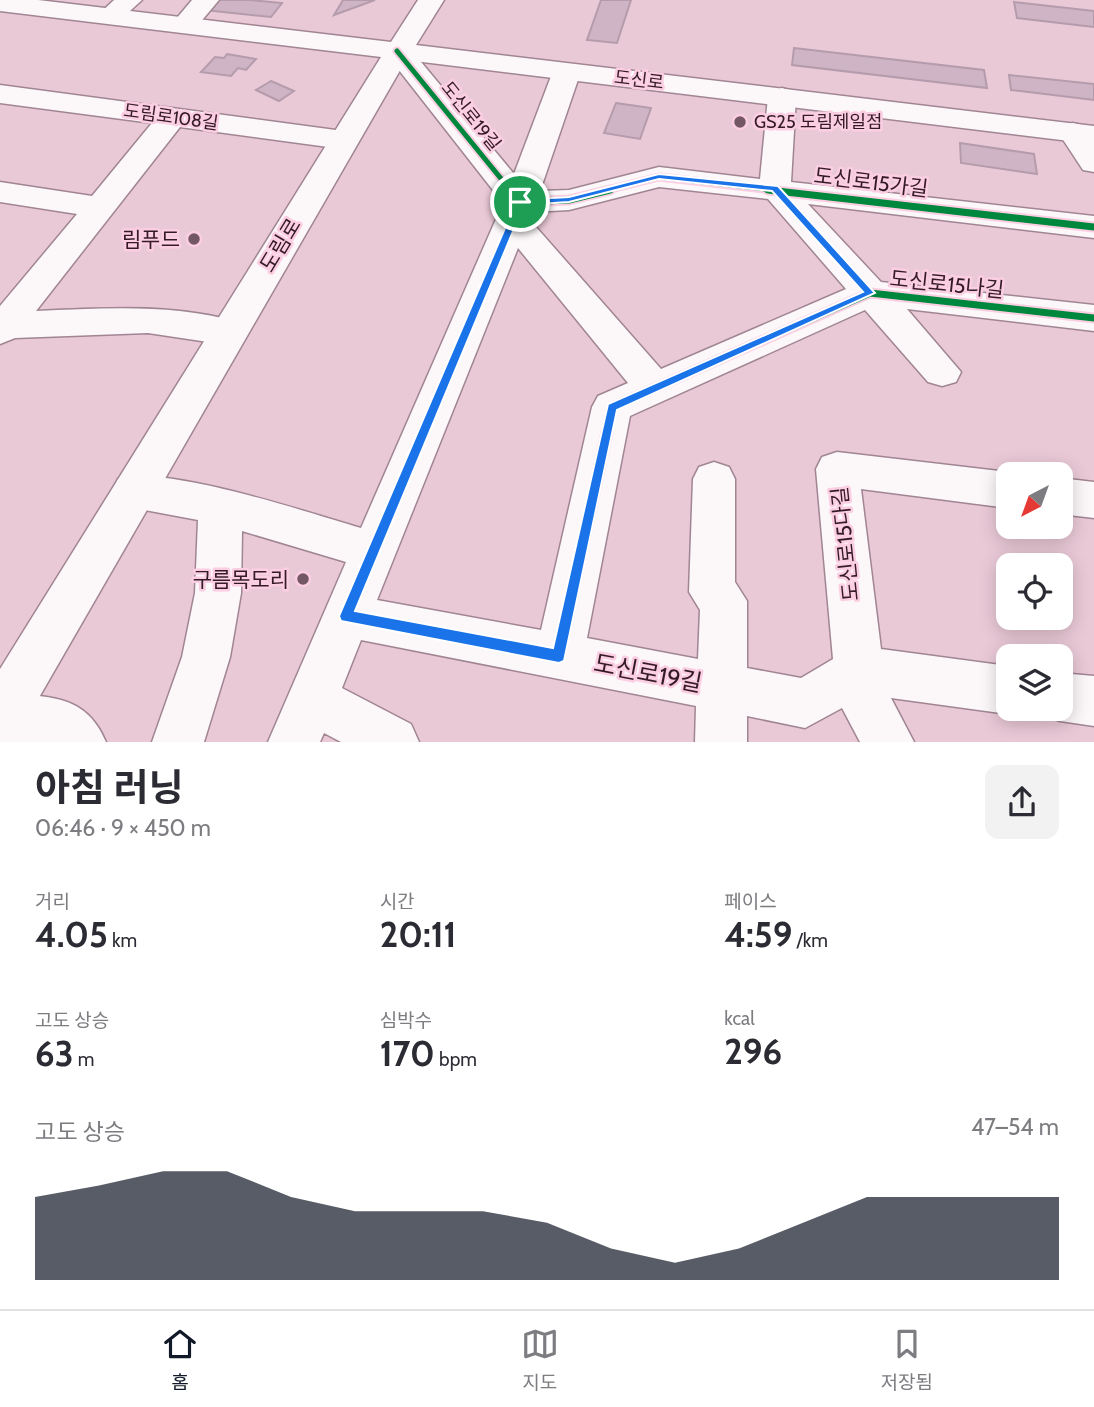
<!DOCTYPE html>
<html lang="ko">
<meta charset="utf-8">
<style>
body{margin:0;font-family:Cabin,"Noto Sans KR",sans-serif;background:#f2f2f3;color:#2b2b33;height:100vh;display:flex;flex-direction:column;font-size:26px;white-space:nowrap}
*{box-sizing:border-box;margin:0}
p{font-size:23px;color:#7c7c81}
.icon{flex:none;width:38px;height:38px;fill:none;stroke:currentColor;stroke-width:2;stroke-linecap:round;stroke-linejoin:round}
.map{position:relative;height:742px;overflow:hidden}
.side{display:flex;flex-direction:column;background:#fff;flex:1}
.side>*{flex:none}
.needle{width:46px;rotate:221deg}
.controls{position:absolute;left:996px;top:462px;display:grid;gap:14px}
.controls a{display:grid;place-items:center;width:77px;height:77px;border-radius:14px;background:#fff;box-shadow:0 4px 18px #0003;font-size:35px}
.pin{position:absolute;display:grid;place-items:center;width:60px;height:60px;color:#fff;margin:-30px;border:4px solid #fff;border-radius:50%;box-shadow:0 2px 7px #0007}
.round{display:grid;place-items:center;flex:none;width:74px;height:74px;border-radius:14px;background:#f2f2f3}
.summary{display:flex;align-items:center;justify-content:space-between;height:119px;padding:0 35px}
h1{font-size:38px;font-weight:700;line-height:52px}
.metrics{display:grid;grid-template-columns:repeat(3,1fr);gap:10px;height:119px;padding:7px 35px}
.metrics div{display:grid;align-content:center}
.metrics b{font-size:35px;font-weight:700}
.metrics small{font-size:19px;font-weight:400}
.metrics p{font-size:19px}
.chart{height:196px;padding:14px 35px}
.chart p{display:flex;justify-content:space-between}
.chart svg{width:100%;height:126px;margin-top:7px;fill:#111827;opacity:.7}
.tabs{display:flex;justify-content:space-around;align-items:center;height:98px;border-top:2px solid #e1e1e2;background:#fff;font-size:19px;color:#7c7c81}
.tabs a{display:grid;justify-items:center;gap:4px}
.tabs .active{color:#111827}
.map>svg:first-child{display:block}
.building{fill:#ceb4c4;stroke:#b59cac;stroke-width:2}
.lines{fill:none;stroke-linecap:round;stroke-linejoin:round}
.minor-casing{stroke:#a08592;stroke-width:3}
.major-casing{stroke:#a08592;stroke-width:3}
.minor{fill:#fcf7f9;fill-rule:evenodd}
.major{fill:#fcf7f9;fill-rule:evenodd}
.cycleway-far2-casing{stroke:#fbcee2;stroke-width:9}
.cycleway-far1-casing{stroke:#fbcee2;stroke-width:11}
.cycleway-casing{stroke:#fbcee2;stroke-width:13}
.cycleway-far2{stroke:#00873e;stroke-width:5}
.cycleway-far1{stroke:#00873e;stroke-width:7}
.cycleway{stroke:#00873e;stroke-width:9}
.route{fill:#1a73e8;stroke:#fff;stroke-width:2;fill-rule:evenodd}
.poi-dot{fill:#745765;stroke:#fbcee2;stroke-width:2.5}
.labels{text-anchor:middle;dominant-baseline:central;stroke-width:5;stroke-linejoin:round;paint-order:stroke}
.far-street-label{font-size:18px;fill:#351a27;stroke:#fbcee2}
.far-poi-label{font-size:18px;fill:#351a27;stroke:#fbcee2;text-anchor:start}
.street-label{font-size:21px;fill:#351a27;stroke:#fbcee2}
.poi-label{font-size:21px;fill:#351a27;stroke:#fbcee2;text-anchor:end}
.near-street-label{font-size:24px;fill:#351a27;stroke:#fbcee2}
</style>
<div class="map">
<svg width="1094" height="742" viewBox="0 0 1094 742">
<rect width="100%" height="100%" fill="#eac9d7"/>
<!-- building -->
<g class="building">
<path d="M213,0H250L282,3L271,17L204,10Z"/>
<path d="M343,0H375L334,15Z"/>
<path d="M601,0H631L617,43L587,40Z"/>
<path d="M1014,2L1094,11V27L1017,18Z"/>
<path d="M794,48L984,70L987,88L792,65Z"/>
<path d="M227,54L256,59L246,70L238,68L231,76L201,72L215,57L224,58Z"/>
<path d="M1009,75L1094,84V100L1011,90Z"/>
<path d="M271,81L294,91L279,101L256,90Z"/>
<path d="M616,103L651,108L640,139L604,133Z"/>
<path d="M960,143L1034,154L1037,174L961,163Z"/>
</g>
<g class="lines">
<!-- minor casing -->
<g class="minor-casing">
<g id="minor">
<path d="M114,0H142L119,21H101L97,16Z"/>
<path d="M192,0H219L193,31H175L171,25Z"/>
<path d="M397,43L407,45L514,174L553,71L557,65H577L581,71L540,191L569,190L659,167L760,179L768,97L772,91L782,88L792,91L796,97L791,182L1094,216V238L808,204L881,282L1094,305V331L907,309L961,372L956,382L942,386L928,382L865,310L630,416L587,638L698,659L700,610L689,592L693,479L699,467L714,462L729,467L735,479V582L747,601V668L801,678L833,659L816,469L822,457L837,452L1008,472L1014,474H1008V508L861,489L881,649L1008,666V709H1021L1008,714L891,698L914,742H860L842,708L805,728L747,716V742H695L696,706L361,640L342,688L411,724L419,742H341L324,733L320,742H268L346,562L242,531L241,593L230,657L204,742H152L182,657L195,593L198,520L118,505L112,492L118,479C164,464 309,513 361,528L503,203L384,51L387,45ZM659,187L768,199L846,289L661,369L529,219L532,212L569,210ZM518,248L628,383L598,396L592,407L541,630L377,600Z"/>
<path d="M0,85L343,131L354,134L358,140L354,146L343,149L180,127L36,311C105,308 174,303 241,323L247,332L241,341L228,345L148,333L15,338L0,344V306L77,214L0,202V182L92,196L152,123L0,103Z"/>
<path d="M1073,123L1084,126L1094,141V172L1083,170L1058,132L1062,126Z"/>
<path d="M1060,478L1094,482V518L1060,514Z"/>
<path d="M1060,673L1094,676V726L1060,721L1042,714L1040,709H1060Z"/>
<path d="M0,692C47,698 85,692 106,742H0Z"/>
</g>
</g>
<!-- major casing -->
<g class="major-casing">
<path id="major" d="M0,0H38L391,42L418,0H444L416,45L1094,126V144L406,60L18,734L0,741V669L381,57L0,11Z"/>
</g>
<!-- minor -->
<use href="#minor" class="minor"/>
<!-- major -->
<use href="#major" class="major"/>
<!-- cycleway-far2 casing -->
<g class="cycleway-far2-casing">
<g id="cycleway-far2">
<path d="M397,51L511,191"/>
<path d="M603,191L659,177L783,191"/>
</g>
</g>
<!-- cycleway-far1 casing -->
<g class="cycleway-far1-casing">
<g id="cycleway-far1">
<path d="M510,190L520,202L569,200L610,190"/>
<path d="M768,190L1094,227"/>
<path d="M606,434L612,407L870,293L1094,318"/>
</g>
</g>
<!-- cycleway casing -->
<g class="cycleway-casing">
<path id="cycleway" d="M559,656L607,432"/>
</g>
<!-- cycleway-far2 -->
<use href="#cycleway-far2" class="cycleway-far2"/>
<!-- cycleway-far1 -->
<use href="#cycleway-far1" class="cycleway-far1"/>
<!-- cycleway -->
<use href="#cycleway" class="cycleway"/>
</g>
<!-- route -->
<path class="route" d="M659,174L778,186L875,293L617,410L564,661L559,663L341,621L339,616L517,200L569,197ZM659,179L772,191L863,292L608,404L553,648L355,611L524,205L569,202Z"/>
<!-- markers -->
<g class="poi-dot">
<circle cx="740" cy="122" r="7"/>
<circle cx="194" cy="239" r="7"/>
<circle cx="303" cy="579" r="7"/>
</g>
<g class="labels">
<!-- far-street labels -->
<g class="far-street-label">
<text transform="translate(639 80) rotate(7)">도신로</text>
<text transform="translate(471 116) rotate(51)">도신로19길</text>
<text transform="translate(171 117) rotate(8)">도림로108길</text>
</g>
<!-- far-poi labels -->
<g class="far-poi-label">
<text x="754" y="122">GS25 도림제일점</text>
</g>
<!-- street labels -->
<g class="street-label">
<text transform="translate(871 182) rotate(7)">도신로15가길</text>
<text transform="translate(280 245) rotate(-59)">도림로</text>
<text transform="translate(947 284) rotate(6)">도신로15나길</text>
<text transform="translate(845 544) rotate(-96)">도신로15다길</text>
</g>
<!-- poi labels -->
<g class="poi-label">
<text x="180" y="239">림푸드</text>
<text x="289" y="579">구름목도리</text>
</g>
<!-- near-street labels -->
<g class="near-street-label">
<text transform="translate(648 673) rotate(11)">도신로19길</text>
</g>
</g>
</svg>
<div class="controls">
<a><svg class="needle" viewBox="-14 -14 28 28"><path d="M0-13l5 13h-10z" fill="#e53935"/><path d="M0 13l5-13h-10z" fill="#7c7c81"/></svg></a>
<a><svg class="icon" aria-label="locate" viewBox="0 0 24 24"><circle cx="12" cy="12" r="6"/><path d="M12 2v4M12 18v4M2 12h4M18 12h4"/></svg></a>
<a><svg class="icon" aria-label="layers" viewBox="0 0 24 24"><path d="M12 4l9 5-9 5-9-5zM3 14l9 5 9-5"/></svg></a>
</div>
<div class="pin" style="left:520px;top:202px;background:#1e9e55"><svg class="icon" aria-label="arrive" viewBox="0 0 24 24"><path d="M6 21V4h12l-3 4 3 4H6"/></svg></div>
</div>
<section class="side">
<div class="summary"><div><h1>아침 러닝</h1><p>06:46 · 9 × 450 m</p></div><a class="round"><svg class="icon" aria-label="share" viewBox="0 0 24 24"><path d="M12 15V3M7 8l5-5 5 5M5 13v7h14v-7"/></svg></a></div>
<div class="metrics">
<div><p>거리</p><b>4.05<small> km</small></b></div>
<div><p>시간</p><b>20:11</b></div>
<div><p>페이스</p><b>4:59<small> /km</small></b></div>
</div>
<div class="metrics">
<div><p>고도 상승</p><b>63<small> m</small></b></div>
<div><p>심박수</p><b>170<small> bpm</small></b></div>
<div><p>kcal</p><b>296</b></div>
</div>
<div class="chart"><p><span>고도 상승</span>47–54 m</p>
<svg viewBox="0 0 160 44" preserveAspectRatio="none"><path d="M0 44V15L10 11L20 6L30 6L40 15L50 20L60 20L70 20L80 24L90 33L100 38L110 33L120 24L130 15L140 15L150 15L160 15V44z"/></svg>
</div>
</section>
<nav class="tabs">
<a class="active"><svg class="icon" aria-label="home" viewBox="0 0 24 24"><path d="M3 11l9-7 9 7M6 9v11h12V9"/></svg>홈</a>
<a><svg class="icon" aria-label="map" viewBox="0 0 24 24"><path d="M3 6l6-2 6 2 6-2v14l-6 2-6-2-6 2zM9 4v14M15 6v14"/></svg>지도</a>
<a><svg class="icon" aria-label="saved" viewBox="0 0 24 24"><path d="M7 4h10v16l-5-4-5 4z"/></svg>저장됨</a>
</nav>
